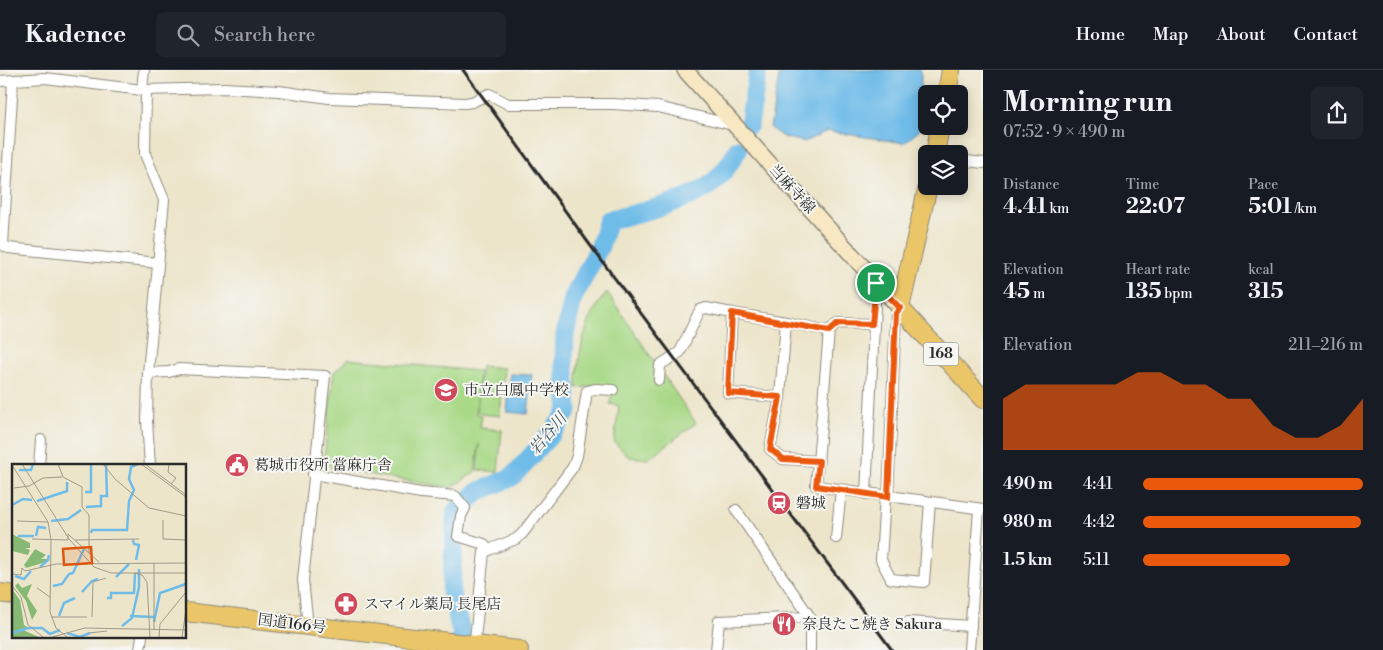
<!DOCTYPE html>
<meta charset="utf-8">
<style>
body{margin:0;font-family:"Libre Bodoni","Noto Serif JP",serif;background:#20242c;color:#f1f3f6;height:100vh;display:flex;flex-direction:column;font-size:19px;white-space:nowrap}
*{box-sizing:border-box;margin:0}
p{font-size:16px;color:#9ea1a6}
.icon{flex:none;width:28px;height:28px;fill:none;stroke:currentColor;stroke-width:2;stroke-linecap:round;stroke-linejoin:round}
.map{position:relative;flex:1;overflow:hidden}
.side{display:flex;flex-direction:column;background:#171b24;width:400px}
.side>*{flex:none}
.buttons{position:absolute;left:918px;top:15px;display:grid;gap:10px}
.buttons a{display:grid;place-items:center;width:50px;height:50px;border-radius:8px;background:#171b24;box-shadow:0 2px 12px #0003;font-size:25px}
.pin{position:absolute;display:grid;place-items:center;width:42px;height:42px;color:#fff;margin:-21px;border:2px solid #fff;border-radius:50%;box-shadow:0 1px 5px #0007}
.round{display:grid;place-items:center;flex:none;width:52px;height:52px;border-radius:8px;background:#20242c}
.head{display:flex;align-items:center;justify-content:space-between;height:85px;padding:0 20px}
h1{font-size:28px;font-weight:700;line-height:38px}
.stats{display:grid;grid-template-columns:repeat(3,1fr);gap:8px;height:85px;padding:5px 20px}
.stats div{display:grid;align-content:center}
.stats b{font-size:21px;font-weight:700}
.stats small{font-size:14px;font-weight:400}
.stats p{font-size:14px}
.chart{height:140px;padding:10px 20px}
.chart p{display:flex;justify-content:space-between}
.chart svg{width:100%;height:90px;margin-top:5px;fill:#ea580c;opacity:.7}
ul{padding:0 20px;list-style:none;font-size:16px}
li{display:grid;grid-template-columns:80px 60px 1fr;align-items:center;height:38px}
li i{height:12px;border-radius:6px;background:#ea580c}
header{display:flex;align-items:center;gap:30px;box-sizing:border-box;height:70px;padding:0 25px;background:#171b24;border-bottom:1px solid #363941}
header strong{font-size:24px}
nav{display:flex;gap:28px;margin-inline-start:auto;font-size:18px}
.search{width:350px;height:45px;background:#20242c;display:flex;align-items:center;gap:12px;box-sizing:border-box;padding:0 18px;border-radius:8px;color:#9ea1a6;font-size:19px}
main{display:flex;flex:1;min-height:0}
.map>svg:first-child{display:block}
.green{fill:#a9d987;stroke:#6a8259}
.water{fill:#6fbce9;stroke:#4d748a}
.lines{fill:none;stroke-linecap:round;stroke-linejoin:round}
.river{stroke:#6fbce9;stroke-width:19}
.minor-casing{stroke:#8c887a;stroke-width:12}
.secondary-casing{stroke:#8c887a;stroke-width:18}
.trunk-casing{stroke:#8c887a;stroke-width:20}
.minor{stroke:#fff;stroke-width:10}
.secondary{stroke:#f7e8c3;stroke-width:15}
.trunk{stroke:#ebc669;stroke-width:18}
.rail{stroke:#2b2b2b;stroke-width:3}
.route-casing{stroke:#fff;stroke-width:10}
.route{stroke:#ea580c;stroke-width:6}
.labels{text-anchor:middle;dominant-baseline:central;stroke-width:4;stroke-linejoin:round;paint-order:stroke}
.shield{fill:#f6f6f2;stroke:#686867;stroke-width:1}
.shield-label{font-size:14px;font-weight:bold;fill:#2b2b2b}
.street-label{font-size:15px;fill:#2b2b2b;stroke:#f6f6f2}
.poi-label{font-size:15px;fill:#2b2b2b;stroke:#f6f6f2;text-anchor:start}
.water-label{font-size:16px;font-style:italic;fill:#3f5664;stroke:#f6f6f2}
.inset-river{fill:none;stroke:#6fbce9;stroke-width:2.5}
.inset-road{fill:none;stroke:#9f9b8a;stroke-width:1}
.view{fill:#df570e;fill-opacity:0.15;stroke:#df570e;stroke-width:2.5}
.inset-edge{fill:none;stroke:#2b2b2b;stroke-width:2.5}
</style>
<header>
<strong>Kadence</strong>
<div class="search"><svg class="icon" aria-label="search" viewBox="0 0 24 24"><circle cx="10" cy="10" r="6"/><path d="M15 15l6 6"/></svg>Search here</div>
<nav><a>Home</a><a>Map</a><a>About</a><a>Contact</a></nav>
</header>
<main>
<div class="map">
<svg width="983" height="580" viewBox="0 0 983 580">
<rect width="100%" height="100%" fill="#f6f6f2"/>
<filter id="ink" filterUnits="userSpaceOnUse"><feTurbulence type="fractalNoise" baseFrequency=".02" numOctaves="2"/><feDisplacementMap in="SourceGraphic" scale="10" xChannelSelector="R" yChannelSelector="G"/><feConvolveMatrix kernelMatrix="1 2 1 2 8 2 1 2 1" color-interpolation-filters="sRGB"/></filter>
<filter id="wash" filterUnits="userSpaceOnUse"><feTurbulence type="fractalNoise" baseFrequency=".0096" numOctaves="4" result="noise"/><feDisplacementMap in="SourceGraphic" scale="20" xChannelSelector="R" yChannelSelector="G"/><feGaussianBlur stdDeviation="1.12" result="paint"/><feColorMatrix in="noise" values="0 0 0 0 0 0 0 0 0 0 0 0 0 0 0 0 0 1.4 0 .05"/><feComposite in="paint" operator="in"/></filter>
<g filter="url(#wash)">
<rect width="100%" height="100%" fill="#ede5ca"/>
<!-- green -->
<g class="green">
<path d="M607,222L696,353L648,389L629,387L614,372L619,336L610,334L613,318L595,316L577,318C577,285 585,247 607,222Z"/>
<path d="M348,289L479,301L476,344L482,346L480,358L502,360L498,402L477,400L479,374L475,402L451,418L331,398L324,389L334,302Z"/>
<path d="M481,296L504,298L500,346L481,344L477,341Z"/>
</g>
<!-- water -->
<g class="water">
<path d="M780,0H921L920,60L904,73L827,61L804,72L783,67L770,58Z"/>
<path d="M510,304L532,305L528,344L507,342Z"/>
</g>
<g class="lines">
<!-- river -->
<g class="river">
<path d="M749,55L758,0"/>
<path d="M457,580L462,565L451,523L456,441L478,422L512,407L552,363L568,341L564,289L565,265L573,228L600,176L608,150C636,144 695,130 716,110C725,101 732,91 738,79"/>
</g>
</g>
</g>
<g filter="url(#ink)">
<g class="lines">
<!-- minor casing -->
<g class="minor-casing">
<g id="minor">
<path d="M0,11L45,8L142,20L224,18L279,21L329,28L465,33L472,32L489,24L508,34H613L658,37L733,55"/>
<path d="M142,20L144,0"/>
<path d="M146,20L145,84L164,130L148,303L147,351L150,395"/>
<path d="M959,90L983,93"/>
<path d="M0,173L8,178L158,193"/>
<path d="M3,175L13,10"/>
<path d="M732,243L786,252L780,327L728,323Z"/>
<path d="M786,252L829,261"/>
<path d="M872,254L838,253L829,261L816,416L983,439"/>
<path d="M148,303L169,302L179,299L325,306L303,510L308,556"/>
<path d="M659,310L660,295L680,282L700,240L706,238L732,243"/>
<path d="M780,327L770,379L783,389L819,391"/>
<path d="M39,395L41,370"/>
<path d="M313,404L421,423L455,426L465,438L461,446L458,466L484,474L487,480"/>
<path d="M866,424L876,213"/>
<path d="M885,427L881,490L891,509L924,512L930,432"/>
<path d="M888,427L896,243L900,238"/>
<path d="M736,440L810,547V580"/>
<path d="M836,468L841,420"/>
<path d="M908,552L971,556"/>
<path d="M474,579L484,482L516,469L522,464L573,397L577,386L587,321L595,319L613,320"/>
<path d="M140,580L142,566"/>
<path d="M716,580L719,551L810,547"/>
<path d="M969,580L979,439"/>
</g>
</g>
<!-- secondary casing -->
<g class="secondary-casing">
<path id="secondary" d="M685,0L900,238"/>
</g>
<!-- trunk casing -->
<g class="trunk-casing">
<g id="trunk">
<path d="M947,24L951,0"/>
<path d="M935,84L940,56"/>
<path d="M928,116L900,238L983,329"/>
<path d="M0,523L14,525"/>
<path d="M185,542L519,580"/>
</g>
</g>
<!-- minor -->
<use href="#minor" class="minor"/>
<!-- secondary -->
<use href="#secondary" class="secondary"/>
<!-- trunk -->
<use href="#trunk" class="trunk"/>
<!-- rail -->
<path class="rail" d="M463,0L590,175L892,580"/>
</g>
</g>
<g class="lines" filter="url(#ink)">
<!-- route casing -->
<g class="route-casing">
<path id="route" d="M876,213L900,238L896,243L888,427L816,416L819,391L783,389L770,379L780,327L728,323L732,243L829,261L838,253L872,254Z"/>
</g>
<!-- route -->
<use href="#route" class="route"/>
</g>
<!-- icons -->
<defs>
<g id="school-disc" transform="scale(1.25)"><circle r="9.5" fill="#d1495b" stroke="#f6f6f2"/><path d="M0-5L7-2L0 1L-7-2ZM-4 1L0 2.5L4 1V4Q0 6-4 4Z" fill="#fff"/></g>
<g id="civic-disc" transform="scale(1.25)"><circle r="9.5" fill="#d1495b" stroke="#f6f6f2"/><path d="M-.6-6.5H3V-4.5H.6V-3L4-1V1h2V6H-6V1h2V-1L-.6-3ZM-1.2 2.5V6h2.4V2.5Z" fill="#fff"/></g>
<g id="station-disc" transform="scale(1.25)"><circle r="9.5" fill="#d1495b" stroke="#f6f6f2"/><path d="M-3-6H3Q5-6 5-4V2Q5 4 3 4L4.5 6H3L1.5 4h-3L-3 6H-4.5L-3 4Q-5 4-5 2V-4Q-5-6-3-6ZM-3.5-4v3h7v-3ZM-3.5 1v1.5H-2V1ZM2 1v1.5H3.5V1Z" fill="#fff"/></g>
<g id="pharmacy-disc" transform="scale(1.25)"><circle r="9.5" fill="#d1495b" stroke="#f6f6f2"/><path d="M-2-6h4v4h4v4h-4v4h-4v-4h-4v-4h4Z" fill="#fff"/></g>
<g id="restaurant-disc" transform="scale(1.25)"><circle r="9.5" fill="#d1495b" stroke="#f6f6f2"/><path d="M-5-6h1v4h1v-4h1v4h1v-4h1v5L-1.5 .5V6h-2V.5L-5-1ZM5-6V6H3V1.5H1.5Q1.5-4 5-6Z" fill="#fff"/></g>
</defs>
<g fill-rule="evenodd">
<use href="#school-disc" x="446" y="320"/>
<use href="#civic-disc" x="237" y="395"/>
<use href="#station-disc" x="779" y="433"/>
<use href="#pharmacy-disc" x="346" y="534"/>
<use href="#restaurant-disc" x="784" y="554"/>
</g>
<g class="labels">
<!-- shield labels -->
<rect class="shield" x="923.5" y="272.5" width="35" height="23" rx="4"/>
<g class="shield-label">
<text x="941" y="284">168</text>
</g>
<!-- street labels -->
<g class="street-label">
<text transform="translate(792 119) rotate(48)">当麻寺線</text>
<text transform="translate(292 554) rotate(7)">国道166号</text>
</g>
<!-- poi labels -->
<g class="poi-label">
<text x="464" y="320">市立白鳳中学校</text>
<text x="254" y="395">葛城市役所 當麻庁舎</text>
<text x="796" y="433">磐城</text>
<text x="364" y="534">スマイル薬局 長尾店</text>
<text x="802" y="554">奈良たこ焼き Sakura</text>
</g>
<!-- water labels -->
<g class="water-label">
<text transform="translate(548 364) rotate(-50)">岩谷川</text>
</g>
</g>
<!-- overview -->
<g transform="translate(12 394)">
<rect width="174" height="174" fill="#ede5ca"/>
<path d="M0,70L18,79V84H13L18,86L16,91L0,87ZM23,85L34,91L29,95H35L34,98L14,104L12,101ZM6,119L10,124L20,120L15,132L25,147L20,156L14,137L3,122ZM0,125L8,136L12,161L17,164L11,166L27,173H0Z" fill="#86b974"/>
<path class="inset-river" d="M7,6H19L21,0M73,28H79V0M25,37L55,27V18M0,41L11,35L20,36M74,43L89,42V32H95L94,0M39,57L56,55L69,46M79,69L80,66H115L117,37L122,26L117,15L119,3L126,0M6,72H22M24,72L26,63L34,64M121,76L122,80L127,81L124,96M28,103L36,96L37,91M57,110L61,109L72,85M3,112L12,115L19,107M104,113L117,100M41,122L50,120L57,110M70,128L80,117L86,115M95,134H99V129H122L123,110M47,152L52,139L63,134M118,152L142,153M142,158L148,129L174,120M110,162L120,154L127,123V105M0,169L17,164H30L38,170L48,166M55,169L68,173L78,169"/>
<path class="inset-road" d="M10,0L57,75L82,103L99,109H174M46,0L51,13L70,23V43L77,51V89L87,98M91,0L103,15L137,44L174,52M129,0L174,33M133,0L174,31M157,0L156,8L164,14L159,20M0,1L36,58L39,76M2,24L17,22L31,14L50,13M151,56V75L174,76M5,57L36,58M56,70L77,89M20,75L56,76V70M39,76L38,148L44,164L55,173M63,76L127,75M142,99V165M122,109L130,111L135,118L138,173M0,110L9,111L10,104L13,107L44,100L174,99M0,122L9,133L16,161L31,173M25,124L38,133M39,153H75M80,153L81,118L94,114M77,169L95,167M40,173L73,164L174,166M147,173L148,160L174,128M170,173L174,146"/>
<path class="view" d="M79,83L80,99L52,101L51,85Z"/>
<rect width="174" height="174" class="inset-edge"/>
</g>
</svg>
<div class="buttons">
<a><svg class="icon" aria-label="locate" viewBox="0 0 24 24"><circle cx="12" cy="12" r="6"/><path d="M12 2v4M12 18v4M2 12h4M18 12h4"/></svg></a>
<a><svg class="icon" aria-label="layers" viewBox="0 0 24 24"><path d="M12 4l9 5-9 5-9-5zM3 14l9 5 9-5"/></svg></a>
</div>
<div class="pin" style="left:876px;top:213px;background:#1e9e55"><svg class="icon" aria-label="arrive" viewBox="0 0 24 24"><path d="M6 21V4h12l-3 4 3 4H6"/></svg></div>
</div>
<section class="side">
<div class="head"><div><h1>Morning run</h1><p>07:52 · 9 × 490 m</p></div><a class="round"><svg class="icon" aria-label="share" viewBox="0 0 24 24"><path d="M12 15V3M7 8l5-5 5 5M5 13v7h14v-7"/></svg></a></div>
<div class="stats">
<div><p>Distance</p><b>4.41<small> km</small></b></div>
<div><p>Time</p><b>22:07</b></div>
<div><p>Pace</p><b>5:01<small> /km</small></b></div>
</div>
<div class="stats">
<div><p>Elevation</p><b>45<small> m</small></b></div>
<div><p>Heart rate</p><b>135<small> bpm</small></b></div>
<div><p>kcal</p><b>315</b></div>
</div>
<div class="chart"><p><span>Elevation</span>211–216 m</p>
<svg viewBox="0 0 160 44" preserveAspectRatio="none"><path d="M0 44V19L10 12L20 12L30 12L40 12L50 12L60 6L70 6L80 12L90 12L100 19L110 19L120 32L130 38L140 38L150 32L160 19V44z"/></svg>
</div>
<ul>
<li><b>490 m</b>4:41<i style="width:100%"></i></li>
<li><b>980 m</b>4:42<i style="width:99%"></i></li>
<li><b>1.5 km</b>5:11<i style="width:67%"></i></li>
</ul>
</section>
</main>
